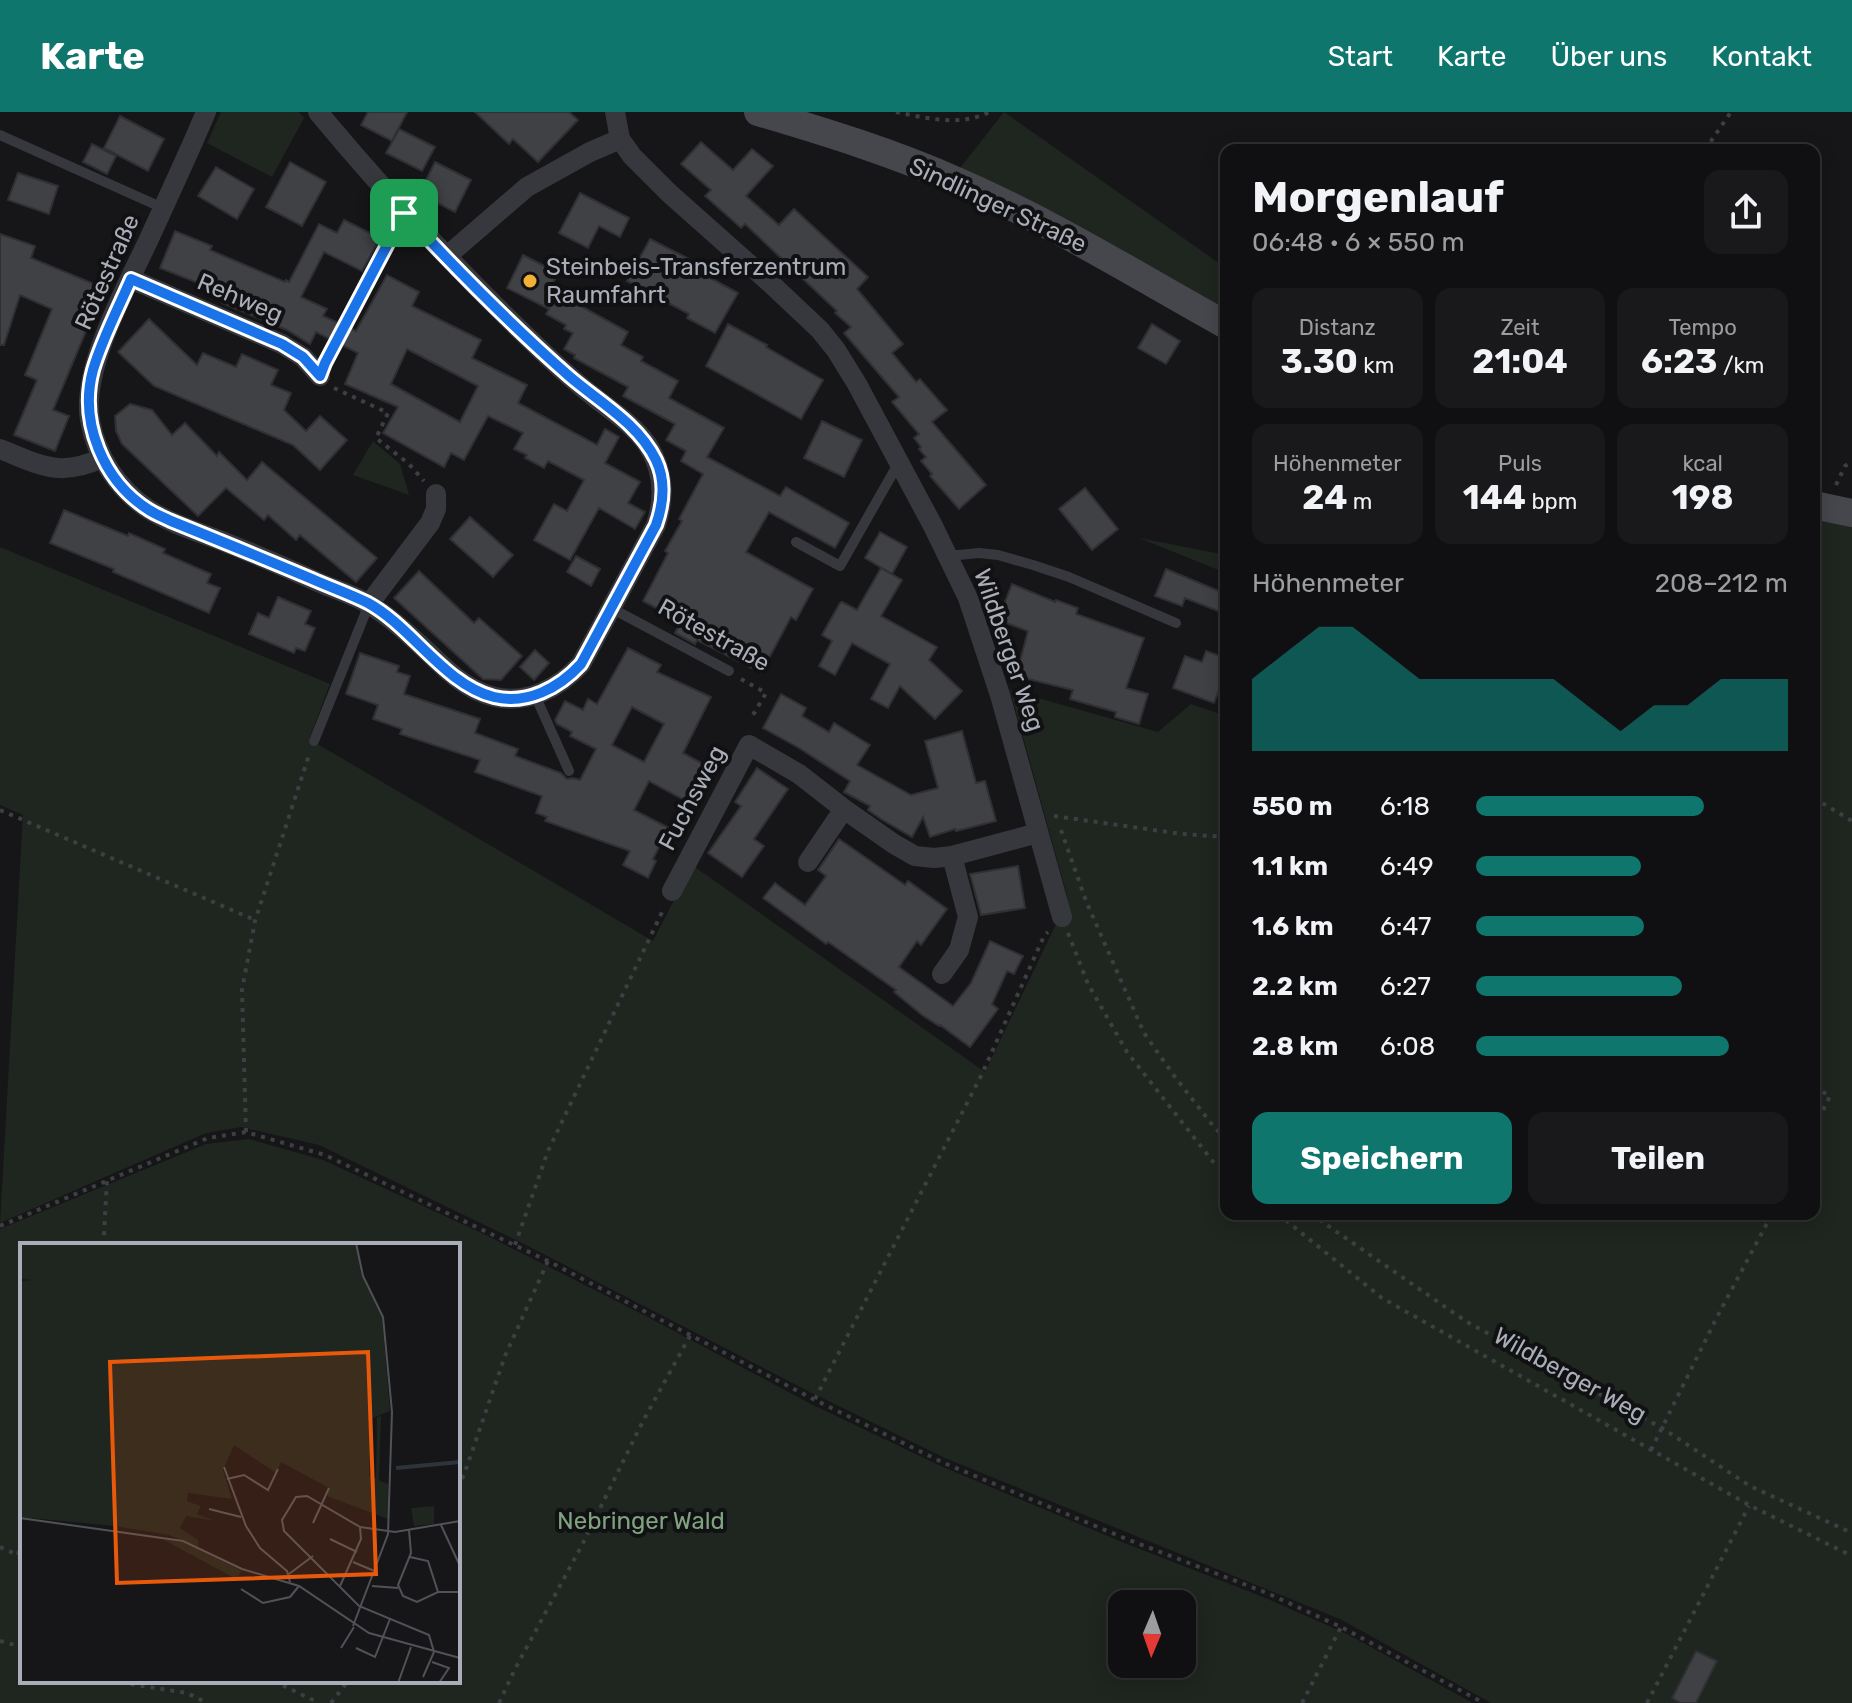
<!DOCTYPE html>
<html lang="de">
<meta charset="utf-8">
<style>
body{margin:0;font-family:Rubik,sans-serif;background:#19191b;color:#f1f3f6;height:100vh;display:flex;flex-direction:column;font-size:30px;white-space:nowrap}
*{box-sizing:border-box;margin:0}
p{font-size:26px;color:#9c9d9f}
.icon{flex:none;width:44px;height:44px;fill:none;stroke:currentColor;stroke-width:2;stroke-linecap:round;stroke-linejoin:round}
.map{position:relative;flex:1;overflow:hidden}
.side{position:absolute;left:1220px;top:32px;width:600px;height:1076px;display:flex;flex-direction:column;background:#101012;border-radius:16px;box-shadow:0 4px 20px #0003,0 0 0 2px #303032}
.side>*{flex:none}
.needle{width:52px;rotate:182deg}
.buttons{position:absolute;left:1108px;top:1478px;display:grid;gap:16px}
.buttons a{display:grid;place-items:center;width:88px;height:88px;border-radius:16px;background:#101012;box-shadow:0 4px 20px #0003,0 0 0 2px #303032;font-size:40px}
.pin{position:absolute;display:grid;place-items:center;width:68px;height:68px;color:#fff;margin:-34px;border-radius:16px;box-shadow:0 4px 12px #0006}
.round{display:grid;place-items:center;flex:none;width:84px;height:84px;border-radius:16px;background:#19191b}
.head{display:flex;align-items:center;justify-content:space-between;height:136px;padding:0 32px}
h1{font-size:44px;font-weight:700;line-height:60px}
.stats{display:grid;grid-template-columns:repeat(3,1fr);gap:12px;height:136px;padding:8px 32px}
.stats div{display:grid;align-content:center;border-radius:16px;background:#19191b;text-align:center}
.stats b{font-size:34px;font-weight:700}
.stats small{font-size:22px;font-weight:400}
.stats p{font-size:22px}
.chart{height:224px;padding:16px 32px}
.chart p{display:flex;justify-content:space-between}
.chart svg{width:100%;height:144px;margin-top:8px;fill:#0f766e;opacity:.7}
.primary-button{display:flex;gap:16px;margin-top:auto;padding:16px 32px}
.primary-button a{flex:1;height:92px;border-radius:16px;background:#0f766e;color:#fff;font-size:32px;font-weight:700;line-height:92px;text-align:center}
.primary-button a+a{background:#19191b;color:#f1f3f6}
ul{padding:0 32px;list-style:none;font-size:26px}
li{display:grid;grid-template-columns:128px 96px 1fr;align-items:center;height:60px}
li i{height:20px;border-radius:10px;background:#0f766e}
header{display:flex;align-items:center;gap:48px;box-sizing:border-box;height:112px;padding:0 40px;background:#0f766e;color:#fff}
header strong{font-size:38px}
nav{display:flex;gap:44px;margin-inline-start:auto;font-size:28px}
.map>svg:first-child{display:block}
.green{fill:#1e261f;fill-rule:evenodd}
.building{fill:#404145;stroke:#303034;stroke-width:2;fill-rule:evenodd}
.lines{fill:none;stroke-linecap:round;stroke-linejoin:round}
.path{stroke:#3d3f44;stroke-width:4;stroke-dasharray:4 6;stroke-linecap:butt}
.lane{stroke:#37383d;stroke-width:10}
.street{stroke:#37383d;stroke-width:20}
.secondary{stroke:#45474d;stroke-width:28}
.route-casing{stroke:#fff;stroke-width:16}
.route{stroke:#1a73e8;stroke-width:10}
.poi-dot{fill:#f2b134;stroke:#111113;stroke-width:3}
.labels{text-anchor:middle;dominant-baseline:central;stroke-width:8;stroke-linejoin:round;paint-order:stroke}
.street-label{font-size:24px;fill:#a8adb8;stroke:#111113}
.poi-label{font-size:24px;fill:#a8adb8;stroke:#111113;text-anchor:start}
.park-label{font-size:24px;fill:#7fa381;stroke:#111113}
.inset-river{fill:none;stroke:#2c353c;stroke-width:4}
.inset-road{fill:none;stroke:#505258;stroke-width:2}
.view{fill:#e8590c;fill-opacity:0.15;stroke:#e8590c;stroke-width:4}
.inset-edge{fill:none;stroke:#a8adb8;stroke-width:4}
</style>
<header>
<strong>Karte</strong>
<nav><a>Start</a><a>Karte</a><a>Über uns</a><a>Kontakt</a></nav>
</header>
<div class="map">
<svg width="1852" height="1591" viewBox="0 0 1852 1591">
<rect width="100%" height="100%" fill="#161618"/>
<!-- green -->
<g class="green">
<path d="M221,0H299L304,6L272,65L207,31Z"/>
<path d="M1004,0L1226,156V203L960,56Z"/>
<path d="M373,329L400,352L409,383L353,363Z"/>
<path d="M1814,402L1852,410V1591H1491L1342,1508L945,1346L806,1278L526,1133L319,1033L241,1015L206,1021L0,1111L23,703L0,693V435L330,572L309,627L653,829L692,753L985,960L1068,787L1010,578L1158,620L1191,592L1226,604V1102H1814Z"/>
<path d="M1139,426L1226,443V461Z"/>
<path d="M249,1027L323,1048L486,1123L646,1204L811,1292L943,1355L1127,1432L1268,1487L1347,1522L1473,1591H0V1117L206,1032ZM22,1133H458V1569H22ZM1122,1492H1182V1552H1122Z"/>
</g>
<!-- building -->
<g class="building">
<path d="M368,0H407L392,29L361,13Z"/>
<path d="M475,0H569L578,8L538,50L513,27L509,32Z"/>
<path d="M120,4L164,27L148,59L104,36Z"/>
<path d="M399,17L435,35L422,59L386,41Z"/>
<path d="M701,30L733,58L752,37L773,54L746,84L779,113L794,97L868,165L857,177L903,232L892,241L916,270L920,267L947,298L932,310L986,373L959,397L930,364L932,362L921,349L926,345L919,337L921,335L914,326L919,322L892,290L899,285L844,221L851,215L835,201L837,199L745,112L741,116L705,84L711,78L681,52Z"/>
<path d="M92,32L116,44L107,62L83,50Z"/>
<path d="M290,50L326,70L302,114L266,95Z"/>
<path d="M435,50L471,68L455,100L419,82Z"/>
<path d="M216,55L254,77L237,107L198,84Z"/>
<path d="M18,61L58,74L49,102L8,88Z"/>
<path d="M580,81L629,106L620,125L599,114L588,136L559,121Z"/>
<path d="M344,108L380,126L362,159L324,140L301,185L327,197L323,204L356,219L387,163L419,180L412,194L481,228L472,246L527,273L518,291L597,333L605,317L619,325L605,351L640,370L628,391L645,400L635,417L599,396L570,448L534,428L554,392L567,399L584,368L548,349L544,356L525,346L527,343L514,337L523,321L488,304L464,348L451,341L444,355L383,321L398,295L345,272L358,241L316,220L310,232L287,218L222,191L226,182L160,156L175,119L212,134L210,138L285,170L286,168L289,170L319,112L337,121ZM407,237L478,274L460,310L391,272Z"/>
<path d="M0,122L35,134L31,146L104,176L53,298L69,304L55,339L14,323L37,268L25,263L52,197L20,183L4,233H0Z"/>
<path d="M650,127L695,150L692,156L738,181L715,221L687,206L689,202L627,169Z"/>
<path d="M523,143L558,161L553,171L580,186L577,192L628,220L621,233L643,245L641,249L678,269L669,286L724,316L707,345L780,384L786,375L849,411L835,436L769,400L746,440L813,477L796,508L791,505L761,561L697,528L695,532L675,521L681,509L643,489L668,441L665,439L682,409L679,407L703,362L681,349L686,339L666,328L675,312L623,284L628,275L574,246L575,243L564,237L573,221L564,217L566,213L546,202L549,197L507,176Z"/>
<path d="M149,207L197,253L203,241L236,255L242,242L278,258L271,273L291,281L284,298L306,319L320,304L347,328L320,358L293,333L154,274L118,240Z"/>
<path d="M728,212L767,233L766,235L823,268L801,307L706,254Z"/>
<path d="M1152,212L1180,229L1166,252L1138,236Z"/>
<path d="M130,292L152,298L172,323L185,311L217,344L219,340L247,368L262,350L377,446L356,470L300,423L296,428L268,403L264,408L226,376L198,404L122,332L116,319L115,304Z"/>
<path d="M822,309L862,328L844,365L804,346Z"/>
<path d="M1085,376L1118,417L1092,438L1059,397Z"/>
<path d="M64,398L128,424L129,421L165,437L163,441L211,462L207,471L220,476L209,501L113,460L114,457L50,431Z"/>
<path d="M470,405L513,443L493,465L450,427Z"/>
<path d="M880,420L907,435L892,462L865,446Z"/>
<path d="M576,444L600,457L591,474L567,460Z"/>
<path d="M881,456L902,468L881,504L937,535L929,548L962,579L935,607L900,574L888,596L871,587L890,552L852,531L835,563L819,554L832,529L822,523L840,491L842,490L857,498Z"/>
<path d="M1166,457L1226,482V502L1185,486L1182,494L1155,484Z"/>
<path d="M419,459L474,511L479,506L522,544L501,568L483,567L394,486Z"/>
<path d="M1012,472L1055,490L1056,488L1078,496L1076,502L1144,526L1126,576L1148,582L1139,612L1115,605L1116,600L1070,587L1073,578L1016,564L1028,519L998,508Z"/>
<path d="M278,485L311,499L305,512L315,516L305,539L296,536L294,541L249,522L258,501L269,506Z"/>
<path d="M628,536L661,553L657,560L711,585L683,641L703,652L684,688L649,669L634,698L669,716L653,747L656,749L648,766L623,753L630,739L545,709L547,705L536,701L542,684L475,660L480,648L400,622L402,617L373,607L378,593L346,582L360,541L399,554L397,560L410,564L404,582L480,607L475,621L518,637L515,644L561,661L567,667L573,666L580,668L596,637L570,624L572,620L557,612L555,608L565,589L583,598L588,587L597,592ZM632,595L664,612L644,650L612,633Z"/>
<path d="M535,538L549,551L534,568L520,555Z"/>
<path d="M1206,539L1226,546V559L1214,591L1173,576L1185,544L1202,550Z"/>
<path d="M781,582L806,596L802,604L829,620L834,611L870,633L857,653L911,683L938,676L925,629L962,619L976,671L985,669L996,709L956,719L955,717L930,725L923,705L912,725L881,707L868,698L870,694L844,680L850,669L799,636L763,616Z"/>
<path d="M757,656L788,677L754,727L764,734L742,765L708,741L741,694L735,690Z"/>
<path d="M839,727L905,773L908,769L947,797L921,833L917,829L899,855L953,894L971,871L990,829L1023,844L1014,862L1007,859L992,892L998,897L970,935L940,913L939,914L922,903L894,880L896,878L828,830L826,832L763,786L775,771L805,793L826,764L818,758Z"/>
<path d="M1018,754L1025,796L981,803L970,762Z"/>
<path d="M1696,1539L1717,1549L1696,1591H1681L1672,1586Z"/>
</g>
<g class="lines">
<!-- path -->
<g class="path">
<path d="M896,0C926,6 961,15 989,0"/>
<path d="M1705,38L1731,0"/>
<path d="M329,244L396,117"/>
<path d="M334,276L388,301L376,326L409,352L424,369"/>
<path d="M1836,373L1845,354L1852,349"/>
<path d="M741,567L766,581L750,608"/>
<path d="M1814,686L1852,709"/>
<path d="M0,698L255,808"/>
<path d="M1054,704L1182,722L1226,725"/>
<path d="M1061,718L1086,789L1144,921L1175,965L1214,1015L1226,1027"/>
<path d="M1068,821L1088,872L1127,940L1214,1051L1226,1061"/>
<path d="M1814,975L1830,984L1814,1017"/>
<path d="M246,1020L242,878L255,809L309,643"/>
<path d="M1278,1102L1382,1186L1749,1393L1852,1444"/>
<path d="M1311,1102L1467,1210L1662,1316L1750,1374L1852,1421"/>
<path d="M0,1114L208,1026L246,1020L325,1043L548,1149L815,1288L944,1351L1129,1428L1267,1481L1341,1515L1484,1591"/>
<path d="M102,1133L104,1122L107,1068"/>
<path d="M515,1133L548,1039L664,796"/>
<path d="M815,1287L982,962L1044,824L1048,820"/>
<path d="M1651,1338L1717,1205L1772,1102"/>
<path d="M458,1376L465,1360L505,1244L548,1149"/>
<path d="M0,1435L22,1445"/>
<path d="M18,1443L22,1428"/>
<path d="M0,1529L22,1535"/>
<path d="M111,1569L187,1581L207,1591"/>
<path d="M274,1569L319,1591"/>
<path d="M331,1591L348,1569"/>
<path d="M499,1591L515,1557L582,1433L643,1309L691,1222"/>
<path d="M1302,1591L1341,1515"/>
<path d="M1647,1591L1749,1394"/>
</g>
<!-- lane -->
<g class="lane">
<path d="M0,23L163,96"/>
<path d="M796,430L840,454L898,352"/>
<path d="M948,444L979,441L998,443L1033,453L1069,465L1176,511"/>
<path d="M611,496L729,559"/>
<path d="M535,583L569,659"/>
<path d="M314,629L369,492"/>
</g>
<!-- street -->
<g class="street">
<path d="M206,0C188,43 168,85 149,127C127,174 81,257 90,308C96,344 118,377 148,397C168,410 192,418 214,426C250,440 285,455 320,471C336,478 355,483 370,493C387,503 403,517 417,530C441,551 462,578 495,585C528,592 559,576 581,552L656,413C665,385 664,358 647,332C634,314 615,301 598,288C580,274 563,259 547,244C465,166 390,87 318,0"/>
<path d="M615,0L620,27L632,44L669,81L768,169L820,218L836,238L857,272L933,414L968,486L1000,583L1062,805"/>
<path d="M447,144L527,75L590,40L620,27"/>
<path d="M131,167L282,232L303,245L320,264"/>
<path d="M0,337C40,353 59,366 102,346"/>
<path d="M369,492L430,411L436,397V382"/>
<path d="M808,750L844,697"/>
<path d="M672,779L749,633L799,662L844,697L894,732L915,744L934,746L952,744L1038,721"/>
<path d="M942,862L959,838L968,805L952,744"/>
</g>
<!-- secondary -->
<g class="secondary">
<path d="M758,0C826,20 894,41 959,70C1051,110 1138,164 1226,213"/>
<path d="M1814,393L1852,401"/>
</g>
</g>
<g class="lines">
<!-- route casing -->
<g class="route-casing">
<path id="route" d="M404,101C456,157 511,213 569,264C599,290 638,311 656,348C666,369 663,393 656,413L581,552C559,576 527,593 494,585C445,573 412,515 368,491C350,482 330,475 312,467C265,447 218,428 171,409C163,405 155,402 149,398C103,369 79,310 93,258C102,227 118,197 131,167L282,232L303,245L320,264L325,251Z"/>
</g>
<!-- route -->
<use href="#route" class="route"/>
</g>
<!-- markers -->
<circle class="poi-dot" cx="530" cy="169" r="8"/>
<g class="labels">
<!-- street labels -->
<g class="street-label">
<text transform="translate(998 93) rotate(25)">Sindlinger Straße</text>
<text transform="translate(107 160) rotate(-66)">Rötestraße</text>
<text transform="translate(240 186) rotate(23)">Rehweg</text>
<text transform="translate(714 523) rotate(29)">Rötestraße</text>
<text transform="translate(1009 538) rotate(71)">Wildberger Weg</text>
<text transform="translate(692 686) rotate(-62)">Fuchsweg</text>
<text transform="translate(1570 1263) rotate(29)">Wildberger Weg</text>
</g>
<!-- poi labels -->
<g class="poi-label">
<text x="546" y="155">Steinbeis-Transferzentrum<tspan x="546" dy="28">Raumfahrt</tspan></text>
</g>
<!-- park labels -->
<g class="park-label">
<text x="641" y="1409">Nebringer Wald</text>
</g>
</g>
<!-- overview -->
<g transform="translate(20 1131)">
<rect width="440" height="440" fill="#161618"/>
<path d="M0,0H335L343,33L362,74L370,168L350,176L349,233L356,235L357,174L361,173L359,237L368,241V276L307,253L309,245L261,219L256,230L214,202L203,227L212,256L168,250L167,258L181,263L177,271L195,278L166,273L160,285L178,297L179,304L149,292L94,283L0,274V38L12,37L0,36ZM414,263V281L394,283L391,265ZM144,297L163,299L222,328L216,336Z" fill="#1e261f"/>
<path class="inset-river" d="M376,225L440,219"/>
<path class="inset-road" d="M204,224L226,283L240,305L267,328L270,339M207,236L224,232L248,247L258,226M189,266L221,274M0,275L163,298L222,326L279,343L349,390L440,415M293,280L309,245M421,282L440,323M340,284L375,289L440,278M389,287L391,310L378,342L383,353L397,359L418,349H440M310,296L337,309M390,314L408,318L418,349M333,319L357,329M269,331L293,313M320,343L341,296L340,284L287,253L276,254L262,277L264,288L339,363L409,392L414,409L403,434M352,343L378,345M221,346L243,360L270,354L279,343M333,383L368,291L372,169L363,74L343,33L336,0M321,405L334,384M336,405L355,414L370,376M412,419L429,425L419,440M378,440L391,404"/>
<path class="view" d="M348,109L356,331L97,340L90,119Z"/>
<rect width="440" height="440" class="inset-edge"/>
</g>
</svg>
<div class="buttons">
<a><svg class="needle" viewBox="-14 -14 28 28"><path d="M0-13l5 13h-10z" fill="#e53935"/><path d="M0 13l5-13h-10z" fill="#9c9d9f"/></svg></a>
</div>
<div class="pin" style="left:404px;top:101px;background:#1e9e55"><svg class="icon" aria-label="arrive" viewBox="0 0 24 24"><path d="M6 21V4h12l-3 4 3 4H6"/></svg></div>
<section class="side">
<div class="head"><div><h1>Morgenlauf</h1><p>06:48 · 6 × 550 m</p></div><a class="round"><svg class="icon" aria-label="share" viewBox="0 0 24 24"><path d="M12 15V3M7 8l5-5 5 5M5 13v7h14v-7"/></svg></a></div>
<div class="stats">
<div><p>Distanz</p><b>3.30<small> km</small></b></div>
<div><p>Zeit</p><b>21:04</b></div>
<div><p>Tempo</p><b>6:23<small> /km</small></b></div>
</div>
<div class="stats">
<div><p>Höhenmeter</p><b>24<small> m</small></b></div>
<div><p>Puls</p><b>144<small> bpm</small></b></div>
<div><p>kcal</p><b>198</b></div>
</div>
<div class="chart"><p><span>Höhenmeter</span>208–212 m</p>
<svg viewBox="0 0 160 44" preserveAspectRatio="none"><path d="M0 44V22L10 14L20 6L30 6L40 14L50 22L60 22L70 22L80 22L90 22L100 30L110 38L120 30L130 30L140 22L150 22L160 22V44z"/></svg>
</div>
<ul>
<li><b>550 m</b>6:18<i style="width:73%"></i></li>
<li><b>1.1 km</b>6:49<i style="width:53%"></i></li>
<li><b>1.6 km</b>6:47<i style="width:54%"></i></li>
<li><b>2.2 km</b>6:27<i style="width:66%"></i></li>
<li><b>2.8 km</b>6:08<i style="width:81%"></i></li>
</ul>
<div class="primary-button"><a>Speichern</a><a>Teilen</a></div>
</section>
</div>
